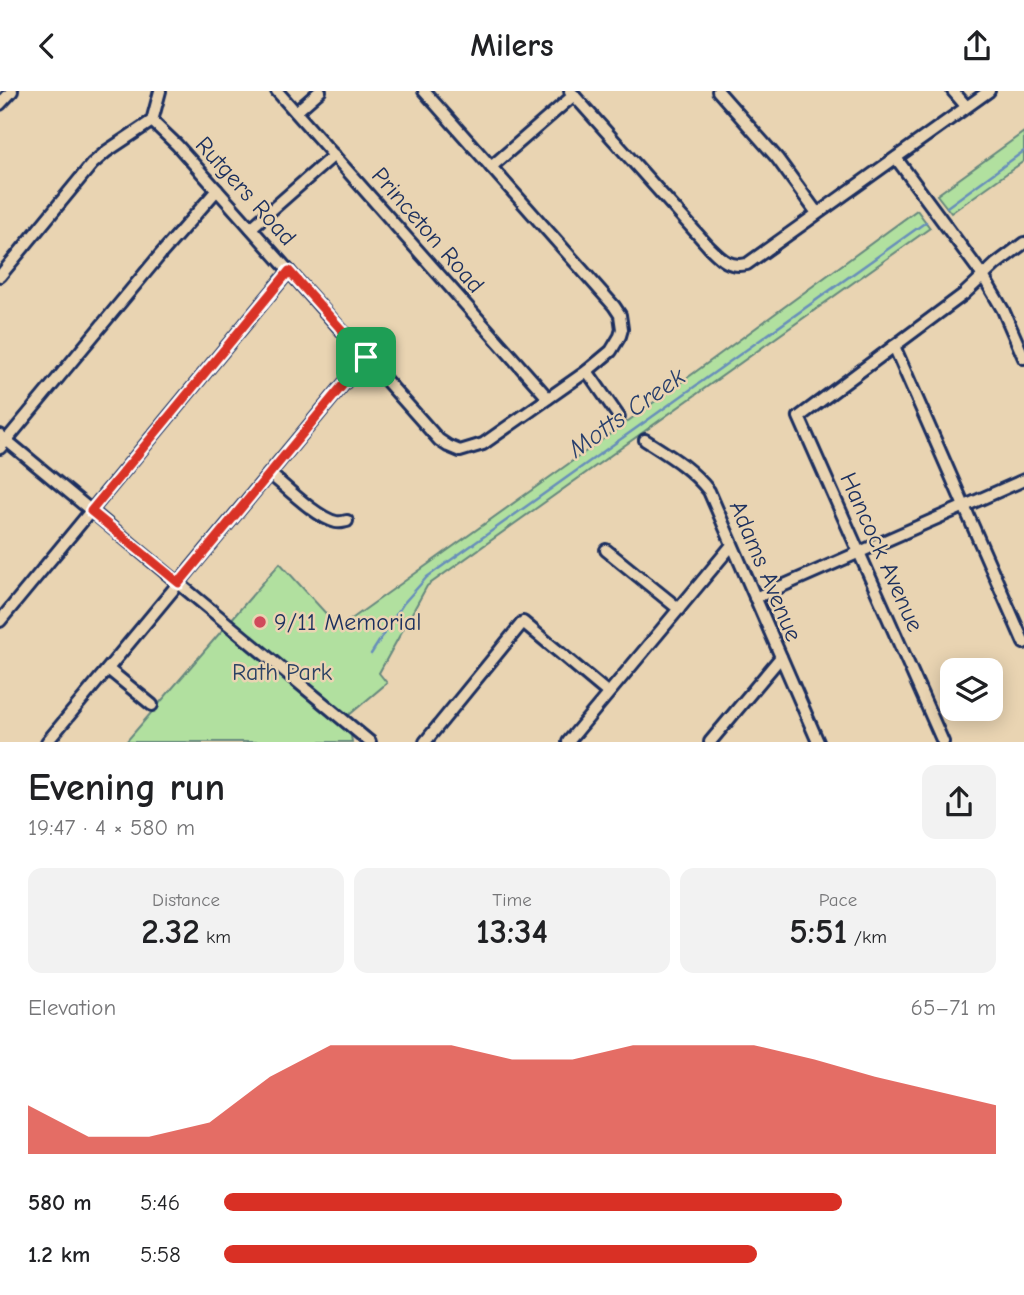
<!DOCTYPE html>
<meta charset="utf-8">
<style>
body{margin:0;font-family:"Comic Neue",sans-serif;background:#f2f2f2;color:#202124;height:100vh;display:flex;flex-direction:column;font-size:26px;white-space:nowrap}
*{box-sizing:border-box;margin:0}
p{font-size:23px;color:#757577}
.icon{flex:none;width:38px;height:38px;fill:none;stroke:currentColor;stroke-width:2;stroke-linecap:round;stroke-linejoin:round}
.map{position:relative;height:651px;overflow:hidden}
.panel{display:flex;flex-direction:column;background:#fff;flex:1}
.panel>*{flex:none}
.controls{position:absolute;left:940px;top:567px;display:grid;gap:14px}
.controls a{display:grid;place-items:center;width:63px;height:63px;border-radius:14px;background:#fff;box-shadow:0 4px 18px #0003;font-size:35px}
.pin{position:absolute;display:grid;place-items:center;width:60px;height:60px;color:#fff;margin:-30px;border-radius:14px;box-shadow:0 4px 10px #0006}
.round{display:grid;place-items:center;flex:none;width:74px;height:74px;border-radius:14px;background:#f2f2f2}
.head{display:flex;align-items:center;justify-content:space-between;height:119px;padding:0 28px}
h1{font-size:38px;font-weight:700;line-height:52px}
.figures{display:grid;grid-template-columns:repeat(3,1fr);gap:10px;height:119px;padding:7px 28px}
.figures div{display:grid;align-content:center;border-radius:14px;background:#f2f2f2;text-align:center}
.figures b{font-size:35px;font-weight:700}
.figures small{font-size:19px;font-weight:400}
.figures p{font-size:19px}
.chart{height:196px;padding:14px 28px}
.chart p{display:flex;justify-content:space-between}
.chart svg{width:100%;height:126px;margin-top:7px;fill:#d93025;opacity:.7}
ul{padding:0 28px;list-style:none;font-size:23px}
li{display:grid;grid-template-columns:112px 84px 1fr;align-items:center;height:52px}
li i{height:18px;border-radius:9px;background:#d93025}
header{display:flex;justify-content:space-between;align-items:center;height:91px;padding:0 28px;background:#fff;font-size:32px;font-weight:700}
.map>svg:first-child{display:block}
.green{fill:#b1e09f;stroke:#66887e;stroke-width:2}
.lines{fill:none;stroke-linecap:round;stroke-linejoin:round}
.stream{stroke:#678eba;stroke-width:2.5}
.minor-casing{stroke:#1b2f5e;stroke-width:16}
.minor{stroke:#e9d4b2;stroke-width:10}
.route-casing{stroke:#fff;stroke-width:14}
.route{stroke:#d93025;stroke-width:9}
.poi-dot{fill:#d1495b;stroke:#e9d4b2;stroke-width:2.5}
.labels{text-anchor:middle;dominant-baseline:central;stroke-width:5;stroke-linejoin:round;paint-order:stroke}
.street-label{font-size:24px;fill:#1b2f5e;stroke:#e9d4b2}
.poi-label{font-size:24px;fill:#1b2f5e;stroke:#e9d4b2;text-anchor:start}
.park-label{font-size:24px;fill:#2a4164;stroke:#e9d4b2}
.water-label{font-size:26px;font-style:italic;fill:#283f6d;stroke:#e9d4b2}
</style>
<header><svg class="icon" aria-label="back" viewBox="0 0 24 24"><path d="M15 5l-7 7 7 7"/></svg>Milers<svg class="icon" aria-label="share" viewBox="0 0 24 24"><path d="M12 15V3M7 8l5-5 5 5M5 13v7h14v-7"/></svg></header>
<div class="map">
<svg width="1024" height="651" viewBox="0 0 1024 651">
<rect width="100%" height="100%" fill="#e9d4b2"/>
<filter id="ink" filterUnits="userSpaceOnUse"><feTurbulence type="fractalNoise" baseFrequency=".0143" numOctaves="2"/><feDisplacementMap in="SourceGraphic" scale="14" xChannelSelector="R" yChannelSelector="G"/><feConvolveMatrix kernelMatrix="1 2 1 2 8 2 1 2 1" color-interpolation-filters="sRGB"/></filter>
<g filter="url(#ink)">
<!-- green -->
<g class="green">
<path d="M1024,41V70L951,122L937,104Z"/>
<path d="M917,119L930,137L427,495L379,582L387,592L348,625L352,651H126L280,472L339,537L613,341Z"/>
</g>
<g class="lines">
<!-- stream -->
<g class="stream">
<path d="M947,116L1024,60"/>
<path d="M371,563L403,513L427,486L926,131"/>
</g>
<!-- minor casing -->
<g class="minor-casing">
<g id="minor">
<path d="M277,0L548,307"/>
<path d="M570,0L709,156C721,168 729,177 747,173L989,0"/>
<path d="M718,0L777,67L817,122"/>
<path d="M953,0L966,15"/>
<path d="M0,13L12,0"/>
<path d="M296,21L320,0"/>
<path d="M152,30L177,54L439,349L448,355L460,360L483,353L587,280L611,260L620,245L622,238L620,224L614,215L424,0"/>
<path d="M896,67L983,185L1003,219L1024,267"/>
<path d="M491,76L574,4"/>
<path d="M251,137L334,64"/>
<path d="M0,185L92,73L107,60L152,30L160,0"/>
<path d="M894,255L1024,552"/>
<path d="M587,280L619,326"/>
<path d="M0,344L370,651"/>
<path d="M645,349C670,365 691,377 709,400L818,651"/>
<path d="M0,357L160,164L217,99"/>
<path d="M270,383C286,396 317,427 336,431C341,432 342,431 347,430"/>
<path d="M606,459L679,518"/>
<path d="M755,507L1024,389"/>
<path d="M0,530L289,180"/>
<path d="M108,578L152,614"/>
<path d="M47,651L366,266"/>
<path d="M425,651L523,531L608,602"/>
<path d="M568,651L732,454"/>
<path d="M710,651L781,566"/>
<path d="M943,651L799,326L964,203L996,173L1024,152"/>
</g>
</g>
<!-- minor -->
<use href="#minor" class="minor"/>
</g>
</g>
<g class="lines" filter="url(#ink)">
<!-- route casing -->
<g class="route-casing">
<path id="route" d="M289,180L366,266L179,492L91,420Z"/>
</g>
<!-- route -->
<use href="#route" class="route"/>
</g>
<!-- markers -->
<circle class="poi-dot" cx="260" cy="531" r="7"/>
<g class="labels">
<!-- street labels -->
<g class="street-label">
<text transform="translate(246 100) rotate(48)">Rutgers Road</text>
<text transform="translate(428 139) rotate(49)">Princeton Road</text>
<text transform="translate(882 461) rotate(66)">Hancock Avenue</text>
<text transform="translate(766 480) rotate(67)">Adams Avenue</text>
</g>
<!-- poi labels -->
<g class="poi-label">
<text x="274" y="531">9/11 Memorial</text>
</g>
<!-- park labels -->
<g class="park-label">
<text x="282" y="581">Rath Park</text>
</g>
<!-- water labels -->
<g class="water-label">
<text transform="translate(627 322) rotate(-35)">Motts Creek</text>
</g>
</g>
</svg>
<div class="controls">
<a><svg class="icon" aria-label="layers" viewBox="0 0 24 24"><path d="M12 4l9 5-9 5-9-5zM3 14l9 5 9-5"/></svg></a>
</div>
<div class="pin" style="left:366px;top:266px;background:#1e9e55"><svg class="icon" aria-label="arrive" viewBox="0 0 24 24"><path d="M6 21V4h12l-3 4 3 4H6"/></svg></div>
</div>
<section class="panel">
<div class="head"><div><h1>Evening run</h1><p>19:47 · 4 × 580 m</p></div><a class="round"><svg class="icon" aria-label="share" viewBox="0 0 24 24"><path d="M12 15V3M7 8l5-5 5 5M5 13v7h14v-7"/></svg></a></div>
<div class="figures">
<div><p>Distance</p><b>2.32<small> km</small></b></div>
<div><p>Time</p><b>13:34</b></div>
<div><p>Pace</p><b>5:51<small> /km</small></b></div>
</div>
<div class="chart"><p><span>Elevation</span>65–71 m</p>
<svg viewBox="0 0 160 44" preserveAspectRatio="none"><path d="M0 44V27L10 38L20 38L30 33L40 17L50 6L60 6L70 6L80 11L90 11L100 6L110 6L120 6L130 11L140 17L150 22L160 27V44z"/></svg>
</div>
<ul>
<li><b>580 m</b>5:46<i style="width:80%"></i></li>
<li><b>1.2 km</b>5:58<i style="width:69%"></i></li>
</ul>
</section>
